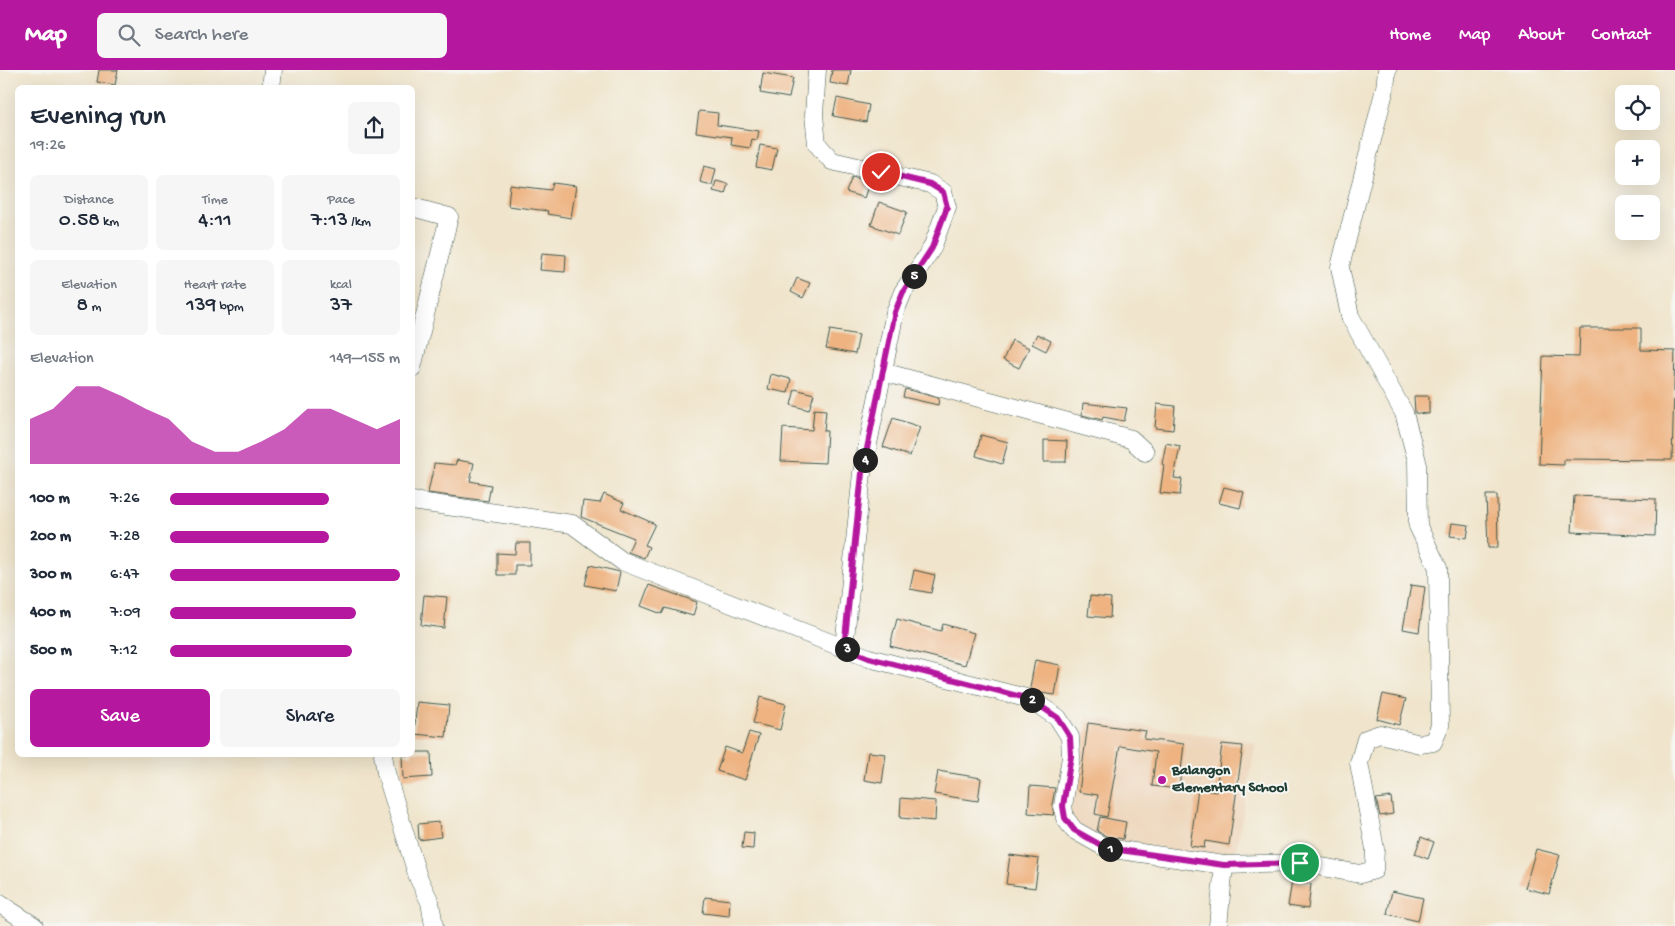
<!DOCTYPE html>
<meta charset="utf-8">
<style>
body{margin:0;font-family:"Gochi Hand",sans-serif;background:#f6f6f7;color:#1f2937;height:100vh;display:flex;flex-direction:column;font-size:19px;white-space:nowrap}
*{box-sizing:border-box;margin:0}
p{font-size:16px;color:#747a83}
.icon{flex:none;width:28px;height:28px;fill:none;stroke:currentColor;stroke-width:2;stroke-linecap:round;stroke-linejoin:round}
.map{position:relative;flex:1;overflow:hidden}
.details{position:absolute;left:15px;top:15px;width:400px;height:672px;display:flex;flex-direction:column;background:#fff;border-radius:8px;box-shadow:0 5px 20px #0002}
.details>*{flex:none}
.controls{position:absolute;left:1615px;top:15px;display:grid;gap:10px}
.controls a{display:grid;place-items:center;width:45px;height:45px;border-radius:8px;background:#fff;box-shadow:0 5px 20px #0002;font-size:25px}
.pin{position:absolute;display:grid;place-items:center;width:42px;height:42px;color:#fff;margin:-21px;border:2px solid #fff;border-radius:50%;box-shadow:0 1px 5px #0007}
.km{position:absolute;width:25px;height:25px;margin:-12px;border-radius:50%;background:#222;color:#fff;font-size:14px;line-height:25px;text-align:center}
.round{display:grid;place-items:center;flex:none;width:52px;height:52px;border-radius:8px;background:#f6f6f7}
.overview{display:flex;align-items:center;justify-content:space-between;height:85px;padding:0 15px}
h1{font-size:28px;font-weight:600;line-height:38px}
.figures{display:grid;grid-template-columns:repeat(3,1fr);gap:8px;height:85px;padding:5px 15px}
.figures div{display:grid;align-content:center;border-radius:8px;background:#f6f6f7;text-align:center}
.figures b{font-size:21px;font-weight:600}
.figures small{font-size:14px;font-weight:400}
.figures p{font-size:14px}
.chart{height:140px;padding:10px 15px}
.chart p{display:flex;justify-content:space-between}
.chart svg{width:100%;height:90px;margin-top:5px;fill:#b5179e;opacity:.7}
.primary-button{display:flex;gap:10px;margin-top:auto;padding:10px 15px}
.primary-button a{flex:1;height:58px;border-radius:8px;background:#b5179e;color:#fff;font-size:20px;font-weight:600;line-height:58px;text-align:center}
.primary-button a+a{background:#f6f6f7;color:#1f2937}
ul{padding:0 15px;list-style:none;font-size:16px}
li{display:grid;grid-template-columns:80px 60px 1fr;align-items:center;height:38px}
li i{height:12px;border-radius:6px;background:#b5179e}
header{display:flex;align-items:center;gap:30px;box-sizing:border-box;height:70px;padding:0 25px;background:#b5179e;color:#fff}
header strong{font-size:24px}
nav{display:flex;gap:28px;margin-inline-start:auto;font-size:18px}
.search{width:350px;height:45px;background:#f6f6f7;display:flex;align-items:center;gap:12px;box-sizing:border-box;padding:0 18px;border-radius:8px;color:#747a83;font-size:19px}
.map>svg:first-child{display:block}
.built{fill:#eed6bb}
.building{fill:#eeb381}
.lines{fill:none;stroke-linecap:round;stroke-linejoin:round}
.minor-casing{stroke:#3e564b;stroke-width:19}
.minor{stroke:#fff;stroke-width:18}
.route-casing{stroke:#fff;stroke-width:10}
.route{stroke:#b5179e;stroke-width:6}
.poi-dot{fill:#b5179e;stroke:#f6f6f2;stroke-width:2}
.labels{text-anchor:middle;dominant-baseline:central;stroke-width:4;stroke-linejoin:round;paint-order:stroke}
.poi-label{font-size:15px;font-weight:bold;fill:#1f3d34;stroke:#f6f6f2;text-anchor:start}
</style>
<header>
<strong>Map</strong>
<div class="search"><svg class="icon" aria-label="search" viewBox="0 0 24 24"><circle cx="10" cy="10" r="6"/><path d="M15 15l6 6"/></svg>Search here</div>
<nav><a>Home</a><a>Map</a><a>About</a><a>Contact</a></nav>
</header>
<div class="map">
<svg width="1675" height="856" viewBox="0 0 1675 856">
<rect width="100%" height="100%" fill="#f6f6f2"/>
<filter id="ink" filterUnits="userSpaceOnUse"><feTurbulence type="fractalNoise" baseFrequency=".02" numOctaves="2"/><feDisplacementMap in="SourceGraphic" scale="10" xChannelSelector="R" yChannelSelector="G"/><feConvolveMatrix kernelMatrix="1 2 1 2 8 2 1 2 1" color-interpolation-filters="sRGB"/></filter>
<filter id="wash" filterUnits="userSpaceOnUse"><feTurbulence type="fractalNoise" baseFrequency=".0096" numOctaves="4" result="noise"/><feDisplacementMap in="SourceGraphic" scale="20" xChannelSelector="R" yChannelSelector="G"/><feGaussianBlur stdDeviation="1.12" result="paint"/><feColorMatrix in="noise" values="0 0 0 0 0 0 0 0 0 0 0 0 0 0 0 0 0 1.4 0 .05"/><feComposite in="paint" operator="in"/></filter>
<g filter="url(#wash)">
<rect width="100%" height="100%" fill="#f0e5cc"/>
<!-- built -->
<path class="built" d="M1086,647L1256,673L1234,790L1094,767L1070,747Z"/>
<g id="blocks">
<!-- building -->
<g class="building">
<path d="M99,0H118L115,15L97,12Z"/>
<path d="M832,0H851L848,16L830,13Z"/>
<path d="M763,3L793,8L789,28L760,23Z"/>
<path d="M837,28L869,35L866,52L833,46Z"/>
<path d="M699,41L718,43L717,55L759,61L757,70L752,69L750,78L731,75L732,67L696,62Z"/>
<path d="M760,75L777,78L772,100L756,97Z"/>
<path d="M704,96L716,99L712,115L700,112Z"/>
<path d="M852,107L870,111L864,128L846,122Z"/>
<path d="M716,111L728,114L725,124L713,121Z"/>
<path d="M553,113L576,116L571,148L547,144L548,141L508,136L510,115L551,120Z"/>
<path d="M879,132L907,142L898,165L871,155Z"/>
<path d="M542,183L566,185L565,202L540,200Z"/>
<path d="M797,208L810,213L803,228L791,222Z"/>
<path d="M1580,258H1641V280L1675,281L1672,390L1564,389V395L1539,394L1543,286L1579,287Z"/>
<path d="M830,260L859,265L855,284L826,279Z"/>
<path d="M1037,264L1051,271L1046,281L1032,274Z"/>
<path d="M1012,270L1029,278L1019,298L1003,290Z"/>
<path d="M771,304L791,309L788,323L768,319Z"/>
<path d="M795,319L814,324L809,340L791,335Z"/>
<path d="M905,319L939,328L938,335L903,327Z"/>
<path d="M1414,326H1429V344L1415,343Z"/>
<path d="M1083,333L1127,338L1124,351L1103,347L1102,350L1082,345Z"/>
<path d="M1157,334L1175,336L1173,360L1155,358Z"/>
<path d="M814,339L826,340L824,361H827L825,393L781,391L783,358L812,360Z"/>
<path d="M893,348L920,357L910,386L883,377Z"/>
<path d="M981,365L1008,372L1002,394L976,386Z"/>
<path d="M1044,370L1067,371L1066,392H1044Z"/>
<path d="M1166,373L1180,376L1174,408L1182,409L1180,425L1160,423L1164,395L1162,394Z"/>
<path d="M457,390L474,393L470,411L491,415L488,431L428,423L432,404H433L434,393L455,395Z"/>
<path d="M1224,417L1244,422L1240,438L1219,433Z"/>
<path d="M604,424L624,433L621,439L655,454L645,475L649,477L644,488L628,482L634,468L581,447L583,431L600,433Z"/>
<path d="M1486,425H1497L1498,478H1488Z"/>
<path d="M1574,426L1656,429L1655,466L1572,462Z"/>
<path d="M1452,453L1469,455L1467,468L1450,466Z"/>
<path d="M516,473H530V495H515V505H497V483L515,484Z"/>
<path d="M590,495L620,502L616,521L585,515Z"/>
<path d="M914,500L935,505L931,523L910,519Z"/>
<path d="M649,515L697,532L693,546L665,538L662,544L641,536Z"/>
<path d="M1411,515L1425,517L1419,562L1403,559Z"/>
<path d="M424,525L447,527L444,558L421,555Z"/>
<path d="M1090,526L1111,528L1110,548L1088,546Z"/>
<path d="M897,549L941,561L943,554L974,563L965,595L890,576Z"/>
<path d="M1035,590L1060,595L1055,625L1040,623L1030,618Z"/>
<path d="M1383,624L1406,629L1399,655L1377,649Z"/>
<path d="M760,627L786,634L780,660L753,653Z"/>
<path d="M417,632L449,635L446,667L414,664Z"/>
<path d="M1088,653L1146,661L1144,669L1184,674L1179,719L1152,716L1156,682L1120,676L1107,747L1095,744L1098,725L1079,722Z"/>
<path d="M749,662L759,665L745,710L717,701L725,677L742,683Z"/>
<path d="M1222,674L1243,676L1229,775L1205,771L1204,778L1190,776L1198,719L1216,722Z"/>
<path d="M412,682H431L432,707L403,709L402,685H412Z"/>
<path d="M868,682L886,684L882,713L864,710Z"/>
<path d="M938,701L981,708L978,731L934,724Z"/>
<path d="M1030,716L1055,718L1052,735L1054,745L1028,743Z"/>
<path d="M1391,727L1393,744L1380,746L1376,729Z"/>
<path d="M901,728L936,731L935,751L900,748Z"/>
<path d="M1100,747L1126,752L1123,769L1106,766L1097,761Z"/>
<path d="M439,752L441,767L419,770L418,754Z"/>
<path d="M744,762L754,763L753,779L742,778Z"/>
<path d="M1421,767L1434,772L1428,789L1415,784Z"/>
<path d="M1536,779L1560,785L1549,824L1525,818Z"/>
<path d="M1010,785L1039,789L1035,818L1006,814Z"/>
<path d="M1292,811L1311,814L1308,839L1288,836Z"/>
<path d="M1392,821L1423,828L1418,851L1387,844Z"/>
<path d="M705,827L730,830L729,846L703,843Z"/>
</g>
</g>
</g>
<g filter="url(#ink)">
<use href="#blocks" fill-opacity="0" stroke="#3e564b" stroke-width="1"/>
<g class="lines">
<!-- minor casing -->
<g class="minor-casing">
<g id="minor">
<path d="M817,0L814,45L817,74L832,91L930,114L943,122L947,137L932,178L903,222L895,242L862,403L844,578"/>
<path d="M271,18L273,0"/>
<path d="M412,137L449,147L412,298"/>
<path d="M883,302L1131,369L1145,382"/>
<path d="M412,431L572,454L622,491L869,588L1030,629L1058,648L1070,667L1071,687L1063,736L1065,748L1074,760L1106,778L1224,795L1301,793L1360,804L1374,800L1375,779L1359,693L1366,669L1380,664L1420,674L1433,672L1440,656L1438,498L1418,456L1417,391L1404,343L1350,246L1340,197L1385,18L1387,0"/>
<path d="M383,685L386,703L418,807L430,832L434,856"/>
<path d="M0,834L34,856"/>
<path d="M1218,856L1224,795"/>
</g>
</g>
<!-- minor -->
<use href="#minor" class="minor"/>
</g>
</g>
<g class="lines" filter="url(#ink)">
<!-- route casing -->
<g class="route-casing">
<path id="route" d="M881,102L930,114L943,122L947,137L932,178L903,222L895,242L862,403L844,578L869,588L1030,629L1058,648L1070,667L1071,686L1063,736L1065,748L1074,760L1106,778L1224,795L1300,793"/>
</g>
<!-- route -->
<use href="#route" class="route"/>
</g>
<!-- markers -->
<circle class="poi-dot" cx="1162" cy="710" r="5"/>
<g class="labels">
<!-- poi labels -->
<g class="poi-label">
<text x="1172" y="701">Balangon<tspan x="1172" dy="17">Elementary School</tspan></text>
</g>
</g>
</svg>
<div class="controls">
<a><svg class="icon" aria-label="locate" viewBox="0 0 24 24"><circle cx="12" cy="12" r="6"/><path d="M12 2v4M12 18v4M2 12h4M18 12h4"/></svg></a>
<a>+</a>
<a>−</a>
</div>
<div class="pin" style="left:1300px;top:793px;background:#1e9e55"><svg class="icon" aria-label="arrive" viewBox="0 0 24 24"><path d="M6 21V4h12l-3 4 3 4H6"/></svg></div>
<div class="pin" style="left:881px;top:102px;background:#d93025"><svg class="icon" aria-label="check" viewBox="0 0 24 24"><path d="M5 12l5 5 9-10"/></svg></div>
<b class="km" style="left:1110px;top:779px">1</b>
<b class="km" style="left:1032px;top:630px">2</b>
<b class="km" style="left:847px;top:579px">3</b>
<b class="km" style="left:865px;top:390px">4</b>
<b class="km" style="left:914px;top:206px">5</b>
<section class="details">
<div class="overview"><div><h1>Evening run</h1><p>19:26</p></div><a class="round"><svg class="icon" aria-label="share" viewBox="0 0 24 24"><path d="M12 15V3M7 8l5-5 5 5M5 13v7h14v-7"/></svg></a></div>
<div class="figures">
<div><p>Distance</p><b>0.58<small> km</small></b></div>
<div><p>Time</p><b>4:11</b></div>
<div><p>Pace</p><b>7:13<small> /km</small></b></div>
</div>
<div class="figures">
<div><p>Elevation</p><b>8<small> m</small></b></div>
<div><p>Heart rate</p><b>139<small> bpm</small></b></div>
<div><p>kcal</p><b>37</b></div>
</div>
<div class="chart"><p><span>Elevation</span>149–155 m</p>
<svg viewBox="0 0 160 44" preserveAspectRatio="none"><path d="M0 44V22L10 17L20 6L30 6L40 11L50 17L60 22L70 33L80 38L90 38L100 33L110 27L120 17L130 17L140 22L150 27L160 22V44z"/></svg>
</div>
<ul>
<li><b>100 m</b>7:26<i style="width:69%"></i></li>
<li><b>200 m</b>7:28<i style="width:69%"></i></li>
<li><b>300 m</b>6:47<i style="width:100%"></i></li>
<li><b>400 m</b>7:09<i style="width:81%"></i></li>
<li><b>500 m</b>7:12<i style="width:79%"></i></li>
</ul>
<div class="primary-button"><a>Save</a><a>Share</a></div>
</section>
</div>
